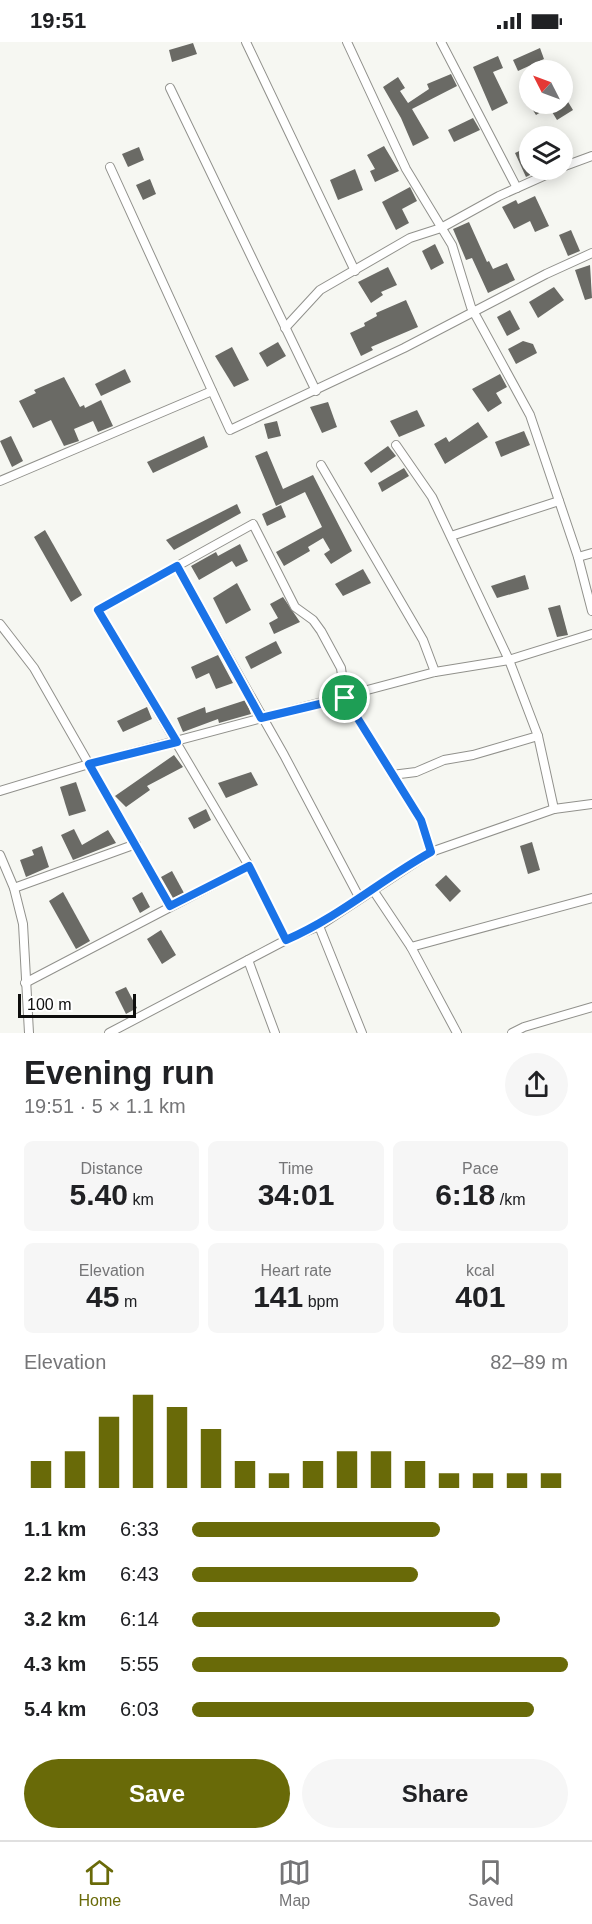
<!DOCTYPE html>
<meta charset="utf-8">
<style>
body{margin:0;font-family:Helvetica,sans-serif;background:#f6f6f6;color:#202124;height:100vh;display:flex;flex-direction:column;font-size:22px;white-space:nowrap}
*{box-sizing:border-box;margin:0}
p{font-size:20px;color:#757577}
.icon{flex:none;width:33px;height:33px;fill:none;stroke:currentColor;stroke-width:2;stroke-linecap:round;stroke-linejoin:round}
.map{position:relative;height:991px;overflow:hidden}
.drawer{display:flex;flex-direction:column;background:#fff;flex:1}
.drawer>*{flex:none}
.needle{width:39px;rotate:312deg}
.buttons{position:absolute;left:519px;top:18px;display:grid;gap:12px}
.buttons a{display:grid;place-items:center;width:54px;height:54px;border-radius:50%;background:#fff;box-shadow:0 3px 15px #0003;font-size:30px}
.scale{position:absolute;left:18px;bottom:15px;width:118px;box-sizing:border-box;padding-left:6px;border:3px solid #0e0e0d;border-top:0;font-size:16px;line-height:21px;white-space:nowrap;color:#0e0e0d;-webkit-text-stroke:4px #fff;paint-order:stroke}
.pin{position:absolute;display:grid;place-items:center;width:51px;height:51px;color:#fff;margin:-26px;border:3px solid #fff;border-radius:50%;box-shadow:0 2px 6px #0007}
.round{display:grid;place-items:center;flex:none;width:63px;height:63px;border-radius:32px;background:#f6f6f6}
.summary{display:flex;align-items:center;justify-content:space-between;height:102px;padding:0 24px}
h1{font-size:33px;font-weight:600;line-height:45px}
.metrics{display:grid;grid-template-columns:repeat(3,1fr);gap:9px;height:102px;padding:6px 24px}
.metrics div{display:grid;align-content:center;border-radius:9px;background:#f6f6f6;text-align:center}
.metrics b{font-size:30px;font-weight:600}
.metrics small{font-size:16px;font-weight:400}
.metrics p{font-size:16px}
.chart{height:168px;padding:12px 24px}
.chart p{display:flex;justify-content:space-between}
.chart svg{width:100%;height:108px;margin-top:6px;stroke:#696a08;stroke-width:6}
.action{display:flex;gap:12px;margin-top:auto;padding:12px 24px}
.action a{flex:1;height:69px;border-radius:36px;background:#696a08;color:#fff;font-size:24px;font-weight:600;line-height:69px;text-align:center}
.action a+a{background:#f6f6f6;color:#202124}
ul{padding:0 24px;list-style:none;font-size:20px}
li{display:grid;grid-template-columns:96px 72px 1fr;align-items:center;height:45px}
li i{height:15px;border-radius:8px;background:#696a08}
.status{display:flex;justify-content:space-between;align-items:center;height:42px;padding:0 30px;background:#fff;direction:ltr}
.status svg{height:16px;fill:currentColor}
.tabs{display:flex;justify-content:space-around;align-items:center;height:84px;border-top:2px solid #e0e0e0;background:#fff;font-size:16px;color:#757577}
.tabs a{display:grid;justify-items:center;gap:3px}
.tabs .current{color:#696a08}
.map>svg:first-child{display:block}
.building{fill:#6a6a65}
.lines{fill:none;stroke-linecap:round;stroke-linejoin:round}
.minor-casing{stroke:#91918c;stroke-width:10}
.minor{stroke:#fff;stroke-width:8}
.route-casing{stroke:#fff;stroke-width:12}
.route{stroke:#1a73e8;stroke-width:8}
</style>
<div class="status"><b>19:51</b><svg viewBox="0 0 49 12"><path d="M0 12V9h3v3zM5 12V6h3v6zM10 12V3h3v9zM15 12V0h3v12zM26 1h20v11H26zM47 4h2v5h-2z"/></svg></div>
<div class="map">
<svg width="592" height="991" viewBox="0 0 592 991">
<rect width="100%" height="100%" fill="#f6f7f2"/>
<!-- building -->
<g class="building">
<path d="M193,1L197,12L172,20L169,8Z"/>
<path d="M540,6L544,17L518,29L513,18Z"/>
<path d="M498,14L503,26L493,30L508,61L492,69L473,25Z"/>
<path d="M451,32L457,44L412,67L429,96L413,104L401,76L383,45L398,35L405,46L400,49L408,61L429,47L427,42Z"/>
<path d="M562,50L573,68L557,78L549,65L536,73L529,62H562Z"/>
<path d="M473,76L480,88L454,100L448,88Z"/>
<path d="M384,104L399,129L375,140L370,129L375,127L367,113Z"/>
<path d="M530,104V133L526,135L515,111Z"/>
<path d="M139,105L144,118L128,125L122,112Z"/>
<path d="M355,127L363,148L338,158L330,138Z"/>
<path d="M150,137L156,152L143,158L136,143Z"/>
<path d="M410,145L417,159L402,167L409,181L396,188L382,160Z"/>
<path d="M535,154L549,184L535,190L530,179L514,187L502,165L516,158L518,162Z"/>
<path d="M469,180L487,220L489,219L493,227L507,221L515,238L488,251L472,216L466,218L453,187Z"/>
<path d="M571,188L580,209L568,214L559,193Z"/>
<path d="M435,202L444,221L431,228L422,209Z"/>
<path d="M590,223L592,256L585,258L575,228Z"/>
<path d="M388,225L397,243L381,250L383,253L371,261L358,240Z"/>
<path d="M554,245L564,258L538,276L529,260Z"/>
<path d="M406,258L418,285L371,305L373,308L361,314L350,291L365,284L364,281L377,274L376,271Z"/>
<path d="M510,268L520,287L507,294L497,275Z"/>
<path d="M523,299L533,302L537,311L516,322L508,307Z"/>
<path d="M278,300L286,314L267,325L259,311Z"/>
<path d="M232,305L249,338L234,345L215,314Z"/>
<path d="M125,327L131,340L101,354L95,342Z"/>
<path d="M500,332L507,345L496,351L502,361L488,370L472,347Z"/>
<path d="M64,335L80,365L84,363L85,366L101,358L113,384L98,390L93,379L74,387L79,399L64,404L51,378L33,386L19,359L36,351L34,348Z"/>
<path d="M328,360L337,385L322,391L310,365Z"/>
<path d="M417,368L425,384L399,395L390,379Z"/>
<path d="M277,379L281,394L268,397L264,382Z"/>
<path d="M478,380L488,395L445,422L434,402L446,395L449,400Z"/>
<path d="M524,389L530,403L501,415L495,400Z"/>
<path d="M11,394L23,419L12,425L0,399Z"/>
<path d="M204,394L208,405L153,431L147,420Z"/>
<path d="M388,404L396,414L371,431L364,421Z"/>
<path d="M267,409L283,447L313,433L352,509L331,522L324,512L330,508L323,496L308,505L310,509L284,524L276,510L322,485L305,450L276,464L255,414Z"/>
<path d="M404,426L409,434L382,450L378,441Z"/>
<path d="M237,462L241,471L174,508L166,498Z"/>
<path d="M281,463L286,475L267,484L262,472Z"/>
<path d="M45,488L82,553L71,560L34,495Z"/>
<path d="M240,502L248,519L236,525L232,519L199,538L191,524L216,510L218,514Z"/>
<path d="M363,527L371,541L343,554L335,542Z"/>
<path d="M525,533L529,547L497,556L491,544Z"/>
<path d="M237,541L251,568L226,582L213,556Z"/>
<path d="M283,555L300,580L274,592L269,581L278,576L270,562Z"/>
<path d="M560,563L568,593L557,595L548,566Z"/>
<path d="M276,599L282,611L251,627L245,615Z"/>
<path d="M218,613L233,641L216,647L209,631L196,637L191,625Z"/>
<path d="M246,658L251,672L219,681L218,677L183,690L177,676L205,665L206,671Z"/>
<path d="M147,665L152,677L123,690L117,679Z"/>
<path d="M174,713L183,725L147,744L150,748L126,765L115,754Z"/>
<path d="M251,730L258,743L226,756L218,741Z"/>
<path d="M76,740L86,769L69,774L60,745Z"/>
<path d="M206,767L211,778L194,787L188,776Z"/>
<path d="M74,787L82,803L108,788L116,801L73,818L61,793Z"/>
<path d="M532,800L540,828L528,832L520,804Z"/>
<path d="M42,804L49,825L26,835L20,818L34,813L32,808Z"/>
<path d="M172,829L184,851L173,856L161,835Z"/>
<path d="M446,833L461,849L450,860L435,843Z"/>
<path d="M63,850L90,899L76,907L49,859Z"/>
<path d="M142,850L150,865L140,871L132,856Z"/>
<path d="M161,888L176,913L162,922L147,897Z"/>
<path d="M126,945L137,966L126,972L115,950Z"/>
</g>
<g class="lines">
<!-- minor casing -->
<g class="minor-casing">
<g id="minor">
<path d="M246,0L355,229"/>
<path d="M347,0L406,127L452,203L471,265L530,373L578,515L592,569"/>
<path d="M441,0L517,146"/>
<path d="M170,46L316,349"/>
<path d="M110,125L230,388L404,306L546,232L592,211"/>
<path d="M562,125L592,114"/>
<path d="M285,286L320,248L410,196L441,186L499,154L557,128"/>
<path d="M396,403L432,455L509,618L538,694L554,767"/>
<path d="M321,423L423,598L435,630"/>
<path d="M0,439L212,349"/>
<path d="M451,494L559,459"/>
<path d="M578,515L592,511"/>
<path d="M177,524L284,713L359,855"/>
<path d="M0,582L34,626L170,864"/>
<path d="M392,733L416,730L444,718L473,713L538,694"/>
<path d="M0,749L89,722L435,630L509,618L592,592"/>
<path d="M0,813L14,846L23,882L29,991"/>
<path d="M14,846L136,802"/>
<path d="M373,848L411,905L457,991"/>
<path d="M319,884L362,991"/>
<path d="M286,898L249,824L98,568L253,482L295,565L313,578L321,589L341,626L345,656L421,778L431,810"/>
<path d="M411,905L592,856"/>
<path d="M248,918L275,991"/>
<path d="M25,941L249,824"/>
<path d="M109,991L286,898L319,884L431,810L554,767L592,762"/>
<path d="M512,991L524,985L592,965"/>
</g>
</g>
<!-- minor -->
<use href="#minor" class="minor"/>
</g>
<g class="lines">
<!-- route casing -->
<g class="route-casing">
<path id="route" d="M177,524L261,676L345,656L421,778L431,810C381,838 339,875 286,898L249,824L170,864L89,722L177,700L98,568Z"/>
</g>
<!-- route -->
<use href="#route" class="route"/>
</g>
</svg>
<div class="buttons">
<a><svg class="needle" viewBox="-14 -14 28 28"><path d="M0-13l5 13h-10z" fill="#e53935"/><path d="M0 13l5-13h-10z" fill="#757577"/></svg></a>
<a><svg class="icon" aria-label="layers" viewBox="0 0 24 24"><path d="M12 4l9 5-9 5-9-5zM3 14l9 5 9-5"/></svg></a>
</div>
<div class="scale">100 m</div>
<div class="pin" style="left:345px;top:656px;background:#1e9e55"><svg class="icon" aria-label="arrive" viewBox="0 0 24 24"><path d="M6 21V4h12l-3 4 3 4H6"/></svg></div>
</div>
<section class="drawer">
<div class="summary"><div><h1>Evening run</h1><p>19:51 · 5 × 1.1 km</p></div><a class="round"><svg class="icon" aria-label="share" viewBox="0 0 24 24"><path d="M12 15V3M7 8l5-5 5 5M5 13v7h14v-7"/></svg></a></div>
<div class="metrics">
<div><p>Distance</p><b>5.40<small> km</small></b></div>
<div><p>Time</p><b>34:01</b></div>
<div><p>Pace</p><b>6:18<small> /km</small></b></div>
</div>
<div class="metrics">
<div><p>Elevation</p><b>45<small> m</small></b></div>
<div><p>Heart rate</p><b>141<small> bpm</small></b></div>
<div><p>kcal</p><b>401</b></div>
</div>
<div class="chart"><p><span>Elevation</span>82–89 m</p>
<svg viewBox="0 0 160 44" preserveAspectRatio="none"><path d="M5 44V33M15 44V29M25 44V15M35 44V6M45 44V11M55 44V20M65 44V33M75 44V38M85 44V33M95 44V29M105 44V29M115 44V33M125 44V38M135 44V38M145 44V38M155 44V38"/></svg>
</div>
<ul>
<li><b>1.1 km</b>6:33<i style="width:66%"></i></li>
<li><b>2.2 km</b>6:43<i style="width:60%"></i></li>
<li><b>3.2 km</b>6:14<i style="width:82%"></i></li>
<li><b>4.3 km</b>5:55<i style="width:100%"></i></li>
<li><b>5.4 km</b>6:03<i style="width:91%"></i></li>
</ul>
<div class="action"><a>Save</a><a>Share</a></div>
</section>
<nav class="tabs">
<a class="current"><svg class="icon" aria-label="home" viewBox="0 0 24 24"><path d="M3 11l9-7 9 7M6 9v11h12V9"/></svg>Home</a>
<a><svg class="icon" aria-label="map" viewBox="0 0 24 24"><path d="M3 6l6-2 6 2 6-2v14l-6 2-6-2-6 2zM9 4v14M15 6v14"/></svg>Map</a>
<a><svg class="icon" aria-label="saved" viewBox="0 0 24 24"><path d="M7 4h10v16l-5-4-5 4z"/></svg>Saved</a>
</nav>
